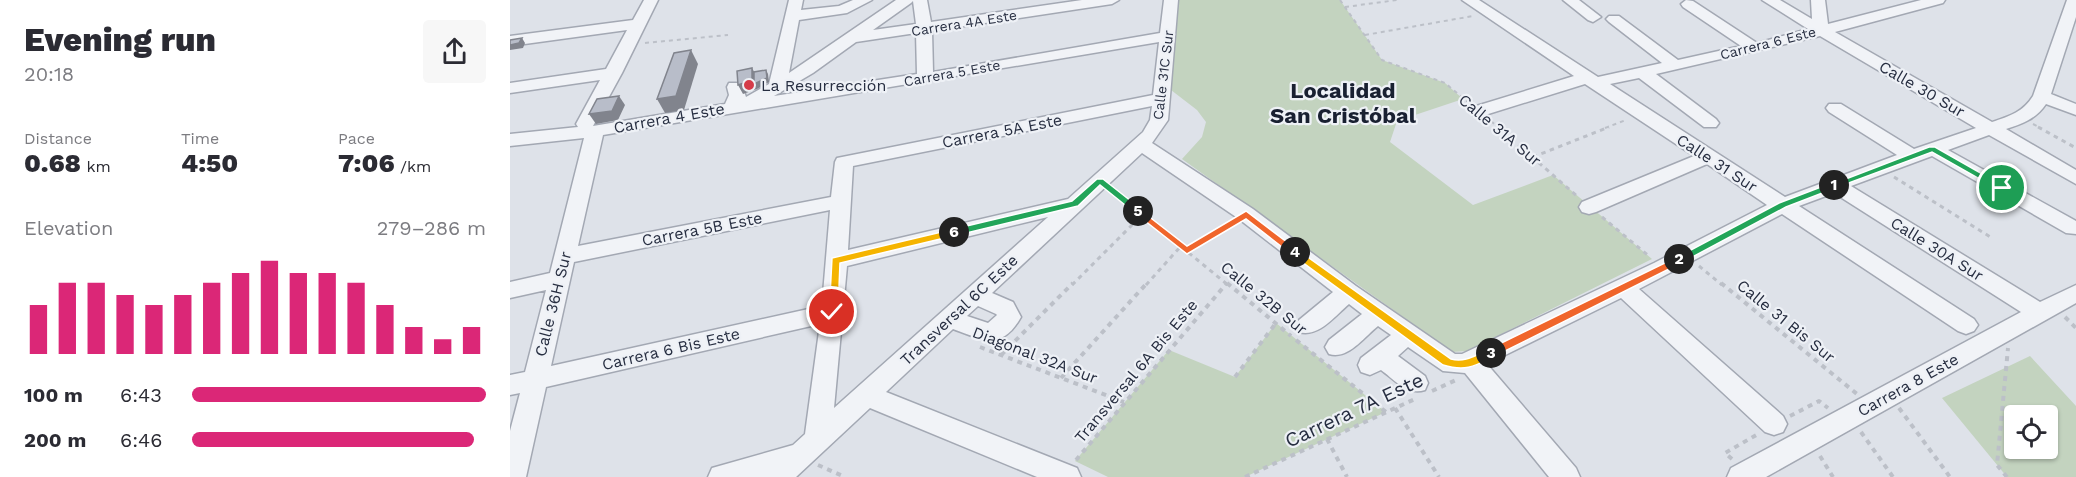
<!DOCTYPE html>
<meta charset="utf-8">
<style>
body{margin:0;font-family:"Work Sans",sans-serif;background:#f7f7f7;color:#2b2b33;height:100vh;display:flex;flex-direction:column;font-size:22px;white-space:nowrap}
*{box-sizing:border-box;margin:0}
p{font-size:20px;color:#7c7c81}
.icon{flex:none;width:33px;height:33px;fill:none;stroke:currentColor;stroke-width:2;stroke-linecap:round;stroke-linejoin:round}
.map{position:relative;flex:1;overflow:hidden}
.details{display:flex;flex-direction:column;background:#fff;width:510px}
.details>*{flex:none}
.buttons{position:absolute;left:1494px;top:405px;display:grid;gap:12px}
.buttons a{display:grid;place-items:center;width:54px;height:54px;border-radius:6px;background:#fff;box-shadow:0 2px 4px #0004;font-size:30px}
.pin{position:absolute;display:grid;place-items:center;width:51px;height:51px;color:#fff;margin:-26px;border:3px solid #fff;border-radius:50%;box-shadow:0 2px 6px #0007}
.km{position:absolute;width:30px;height:30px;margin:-15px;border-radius:50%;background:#222;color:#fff;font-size:16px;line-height:30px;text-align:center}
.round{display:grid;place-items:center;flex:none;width:63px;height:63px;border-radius:6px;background:#f7f7f7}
.overview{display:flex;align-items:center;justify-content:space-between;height:102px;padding:0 24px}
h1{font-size:33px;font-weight:800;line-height:45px}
.stats{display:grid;grid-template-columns:repeat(3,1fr);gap:9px;height:102px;padding:6px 24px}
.stats div{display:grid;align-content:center}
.stats b{font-size:26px;font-weight:800}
.stats small{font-size:16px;font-weight:400}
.stats p{font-size:16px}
.chart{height:168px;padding:12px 24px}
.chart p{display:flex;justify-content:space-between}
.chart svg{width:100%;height:108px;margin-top:6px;stroke:#db2777;stroke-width:6}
ul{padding:0 24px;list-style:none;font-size:20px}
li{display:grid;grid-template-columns:96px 72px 1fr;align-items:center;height:45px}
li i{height:15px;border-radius:8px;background:#db2777}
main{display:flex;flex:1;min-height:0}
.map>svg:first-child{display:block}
.green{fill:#c3d3bf;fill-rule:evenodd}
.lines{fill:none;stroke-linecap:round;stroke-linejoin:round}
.minor-casing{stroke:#a3a8b3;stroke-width:3}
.path-far2{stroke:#bcc0c8;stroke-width:2;stroke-dasharray:4 4;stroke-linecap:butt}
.path-far1{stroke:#bcc0c8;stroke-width:3;stroke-dasharray:4.5 4.5;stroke-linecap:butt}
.path{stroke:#bcc0c8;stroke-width:4;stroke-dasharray:5 5;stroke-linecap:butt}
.minor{fill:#f1f3f7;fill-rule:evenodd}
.shaded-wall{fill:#81848d}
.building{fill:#b8bdc9;stroke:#81848d;stroke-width:1.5}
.split-1{fill:#22a559;stroke:#fff;stroke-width:1.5}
.split-2{fill:#22a559;stroke:#fff;stroke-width:1.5}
.split-3{fill:#f0652b;stroke:#fff;stroke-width:1.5}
.split-4{fill:#f5b400;stroke:#fff;stroke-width:1.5}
.split-5{fill:#f0652b;stroke:#fff;stroke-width:1.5}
.split-6{fill:#22a559;stroke:#fff;stroke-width:1.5}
.split-7{fill:#f5b400;stroke:#fff;stroke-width:1.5}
.poi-dot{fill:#d53c49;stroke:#eef1f6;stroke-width:2}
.labels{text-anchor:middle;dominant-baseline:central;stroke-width:4.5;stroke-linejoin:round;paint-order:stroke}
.far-street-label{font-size:14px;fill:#272e41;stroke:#eef1f6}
.poi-label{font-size:16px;fill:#272e41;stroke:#eef1f6;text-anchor:start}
.street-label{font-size:16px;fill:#272e41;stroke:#eef1f6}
.near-street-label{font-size:20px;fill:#272e41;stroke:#eef1f6}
.district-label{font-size:22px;font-weight:bold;fill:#192031;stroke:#eef1f6}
</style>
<main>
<section class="details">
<div class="overview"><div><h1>Evening run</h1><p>20:18</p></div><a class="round"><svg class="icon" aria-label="share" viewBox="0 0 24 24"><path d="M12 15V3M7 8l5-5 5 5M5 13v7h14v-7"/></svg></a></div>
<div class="stats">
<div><p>Distance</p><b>0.68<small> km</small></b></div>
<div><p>Time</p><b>4:50</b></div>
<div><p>Pace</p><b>7:06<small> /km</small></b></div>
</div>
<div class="chart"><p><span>Elevation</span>279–286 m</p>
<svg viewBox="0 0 160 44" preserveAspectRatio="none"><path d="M5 44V24M15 44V15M25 44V15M35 44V20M45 44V24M55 44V20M65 44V15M75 44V11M85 44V6M95 44V11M105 44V11M115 44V15M125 44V24M135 44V33M145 44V38M155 44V33"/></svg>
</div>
<ul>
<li><b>100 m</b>6:43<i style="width:100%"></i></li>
<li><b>200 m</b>6:46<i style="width:96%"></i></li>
</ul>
</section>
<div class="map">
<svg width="1566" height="477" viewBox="0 0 1566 477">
<rect width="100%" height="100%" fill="#dee2e9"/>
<!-- green -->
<g class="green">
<path d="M668,0H830L872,60L935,83L953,99L887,121L880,142L963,205L1043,175L1142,259L957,351L942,352L672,159L692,137L696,122L687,110L661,90Z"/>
<path d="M766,323L876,412L735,477H598L565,461L659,350L725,377Z"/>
<path d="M1520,356L1566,406V477H1497L1432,398ZM1504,416H1538V448H1504Z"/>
</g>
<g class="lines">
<!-- minor casing -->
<g class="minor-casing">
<g id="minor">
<path d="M134,0H148L112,73L83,126L215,104L219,95L217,87L219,83H231L236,97L259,84L279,0H293L291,10L329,6L343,0H362L337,13L289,20L279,73L386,0H417L421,22L572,0H609L602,4L422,31L423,72L650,33L654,0H668L658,120L642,143L743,209L846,286L945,354H952L1144,263L1257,205L1197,164L1086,212L1079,214L1072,212L1069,207L1072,202L1184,156L1075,84L975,115H963L960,111L963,107L1064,76L952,0H969L1088,77L1152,63L1099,22L1096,19L1099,16H1109L1168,60L1231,46L1173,7L1171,4L1176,0L1183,1L1247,43L1298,29L1252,0H1270L1302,19L1301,0H1315L1318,24L1411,0H1435L1433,3L1325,32L1482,122C1500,116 1513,112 1523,96L1557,0H1566V17L1541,94L1566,104V115L1536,104C1526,119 1512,124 1496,129L1566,170V184L1479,135L1438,150L1566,221V234L1556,233L1422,156L1341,186L1530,302L1566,285V303L1256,477H1217L1221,468L1511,312L1324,193L1289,206L1464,319L1468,325L1464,331L1456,334L1448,331L1272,214L1129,289L1273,416L1277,424L1273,432L1264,435L1255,432L1111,298L977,364L1066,468L1070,477H1039L955,373L933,371L898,347L888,356L915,376L918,383L915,390C897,396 885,380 871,370L860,375L851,372L848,365L851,358L881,335L868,326C854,337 838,360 819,354L815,347L819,340L852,314L839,304C825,316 808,338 789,332L785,326L789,320L823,292L729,219L632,153L482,293L503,302L511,317C492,351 473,340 443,329L376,392L567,468L571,477H527L360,408L286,477H198L202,468L283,445L295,434L310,324L36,387L16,477H0V431L10,393L0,395V375L15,372L36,290L0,298V282L40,273L74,138L0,146V134L68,127L66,124L90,80L0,93V83L96,69L117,30L0,46V36L123,20ZM403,1L406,24L363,30L401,3ZM406,33L407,74L264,96L303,73L346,42ZM1310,36L1466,128L1404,149L1331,104H1319L1316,108L1319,112L1387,155L1275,197L1100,84L1129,78L1194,127H1206L1209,123L1206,119L1146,74ZM649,42L643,95L327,158L325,162L321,197L68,246L93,135ZM642,106L640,120L633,132L558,199L338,250L343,166ZM320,210L312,306L41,366L64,262ZM538,217L324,408L337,266ZM468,306L486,314L487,315L478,323L457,316Z"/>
<path d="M1053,0H1069L1091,17L1083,22L1078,20Z"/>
</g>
</g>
<!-- path-far2 -->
<g class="path-far2">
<path d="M830,0L872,60L935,83L959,103"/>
<path d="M835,7L887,0"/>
<path d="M855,35L963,16"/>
<path d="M135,43L218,35"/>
<path d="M981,121L989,128"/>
<path d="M1523,124L1531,128"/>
<path d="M1095,128L1116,120"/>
</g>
<!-- path-far1 -->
<g class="path-far1">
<path d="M988,127L1068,197"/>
<path d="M1528,127L1566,148"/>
<path d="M1023,157L1099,127"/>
<path d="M1384,177L1482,238"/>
<path d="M602,190L718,285"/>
<path d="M1092,217L1140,257"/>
<path d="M677,251L722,223"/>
<path d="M1189,266L1212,285"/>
<path d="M562,285L632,215"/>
<path d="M636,285L671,246"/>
<path d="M715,285L717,283"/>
</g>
<!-- path -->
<g class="path">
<path d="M717,283L781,336"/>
<path d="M1211,283L1347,394"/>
<path d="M1555,317L1566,328"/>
<path d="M786,340L876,412"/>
<path d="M470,347L614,402"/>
<path d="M491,355L563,283"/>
<path d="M725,377L766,323"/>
<path d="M551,378L637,283"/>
<path d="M922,391L946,380"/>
<path d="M885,408L929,477"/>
<path d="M1389,408L1440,477"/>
<path d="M1280,416L1309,401L1318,408"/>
<path d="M1351,432L1383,477"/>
<path d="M817,439L837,477"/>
<path d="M1310,456L1323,477"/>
<path d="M1222,459L1215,453L1248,434"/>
<path d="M566,460L717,283"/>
<path d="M308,465L335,477"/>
<path d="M735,477L905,399"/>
<path d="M1497,477L1487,465L1498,348"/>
</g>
<!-- minor -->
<use href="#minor" class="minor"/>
</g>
<!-- shaded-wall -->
<g class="shaded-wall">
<path d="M12,38L15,43L13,48L0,50V45Z"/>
<path d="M181,50L188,64L174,110L155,113L147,99Z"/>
<path d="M242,68L247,77L256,70L258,74L259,82L247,89L233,94L228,85Z"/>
<path d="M109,96L115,105L108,120L86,124L79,114Z"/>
</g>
<!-- building -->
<g class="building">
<path d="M12,38L9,43L0,45V40Z"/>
<path d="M181,50L166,96L147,99L164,53Z"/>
<path d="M242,68V80L228,85L227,71Z"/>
<path d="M256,70L257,78L244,84V72Z"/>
<path d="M109,96L102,111L79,114L87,99Z"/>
</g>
<!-- split-1 -->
<path class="split-1" d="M1419,147H1425L1497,188L1489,190L1422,152L1328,187L1320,185Z"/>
<!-- split-2 -->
<path class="split-2" d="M1324,182L1329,185L1328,187L1276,207L1173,262L1169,263L1164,259L1269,203Z"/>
<!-- split-3 -->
<path class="split-3" d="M1169,256L1173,257V262L985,356L981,357L976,353L977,350Z"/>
<!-- split-4 -->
<path class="split-4" d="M785,248L941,359C956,363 967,354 981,349L987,353L985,356C965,366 956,372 933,365L781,254V249Z"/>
<!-- split-5 -->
<path class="split-5" d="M628,208L677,246L736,211L790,252L788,254H781L736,219L677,254L625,213L623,211Z"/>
<!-- split-6 -->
<path class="split-6" d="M587,179H593L631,209V213H625L590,185L568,206L444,236L439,232L444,229L562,201Z"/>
<!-- split-7 -->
<path class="split-7" d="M444,229L449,232L447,235L330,263L328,312L326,315H319L322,258Z"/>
<!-- markers -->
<circle class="poi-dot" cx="239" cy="85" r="6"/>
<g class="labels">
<!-- far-street labels -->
<g class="far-street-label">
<text transform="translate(454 23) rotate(-9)">Carrera 4A Este</text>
<text transform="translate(1258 43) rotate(-14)">Carrera 6 Este</text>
<text transform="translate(442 73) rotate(-10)">Carrera 5 Este</text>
<text transform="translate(653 75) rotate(-83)">Calle 31C Sur</text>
</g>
<!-- poi labels -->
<g class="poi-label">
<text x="251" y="85">La Resurrección</text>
</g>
<!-- street labels -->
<g class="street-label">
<text transform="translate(1412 89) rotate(30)">Calle 30 Sur</text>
<text transform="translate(159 118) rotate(-10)">Carrera 4 Este</text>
<text transform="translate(990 130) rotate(40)">Calle 31A Sur</text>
<text transform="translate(492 131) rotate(-11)">Carrera 5A Este</text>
<text transform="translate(1207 163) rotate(33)">Calle 31 Sur</text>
<text transform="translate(192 229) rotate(-11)">Carrera 5B Este</text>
<text transform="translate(1427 249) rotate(32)">Calle 30A Sur</text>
<text transform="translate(754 298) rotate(39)">Calle 32B Sur</text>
<text transform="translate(43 304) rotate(-76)">Calle 36H Sur</text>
<text transform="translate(449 310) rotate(-43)">Transversal 6C Este</text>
<text transform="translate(1276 321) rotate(39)">Calle 31 Bis Sur</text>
<text transform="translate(161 349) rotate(-13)">Carrera 6 Bis Este</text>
<text transform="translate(525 355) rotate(21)">Diagonal 32A Sur</text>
<text transform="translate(626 371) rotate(-50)">Transversal 6A Bis Este</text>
<text transform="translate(1398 385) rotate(-29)">Carrera 8 Este</text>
</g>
<!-- near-street labels -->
<g class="near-street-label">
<text transform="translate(844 410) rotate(-25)">Carrera 7A Este</text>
</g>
<!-- district labels -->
<g class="district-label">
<text x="833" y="90">Localidad<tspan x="833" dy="25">San Cristóbal</tspan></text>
</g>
</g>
</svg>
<div class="buttons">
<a><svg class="icon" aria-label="locate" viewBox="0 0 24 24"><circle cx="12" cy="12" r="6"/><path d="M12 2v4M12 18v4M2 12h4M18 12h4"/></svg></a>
</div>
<div class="pin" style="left:1492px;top:188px;background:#1e9e55"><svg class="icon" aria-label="arrive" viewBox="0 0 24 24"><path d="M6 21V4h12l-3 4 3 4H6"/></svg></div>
<div class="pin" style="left:322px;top:312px;background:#d93025"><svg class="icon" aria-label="check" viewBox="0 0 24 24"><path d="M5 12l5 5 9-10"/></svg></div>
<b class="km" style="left:1324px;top:185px">1</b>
<b class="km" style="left:1169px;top:259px">2</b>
<b class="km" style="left:981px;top:353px">3</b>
<b class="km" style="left:785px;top:252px">4</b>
<b class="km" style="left:628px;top:211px">5</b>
<b class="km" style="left:444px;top:232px">6</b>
</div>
</main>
